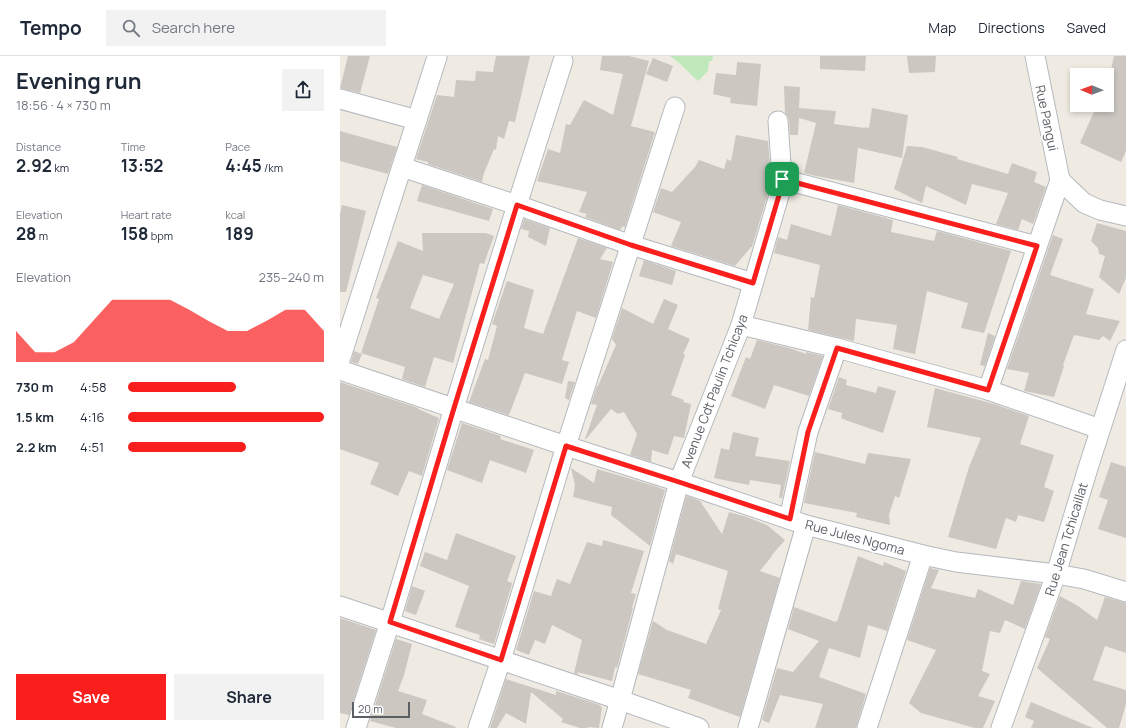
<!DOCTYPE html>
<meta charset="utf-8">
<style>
body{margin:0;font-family:Manrope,sans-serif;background:#f2f2f3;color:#1f2937;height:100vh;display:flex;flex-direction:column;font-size:15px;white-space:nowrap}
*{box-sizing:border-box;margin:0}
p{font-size:13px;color:#747a83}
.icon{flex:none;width:22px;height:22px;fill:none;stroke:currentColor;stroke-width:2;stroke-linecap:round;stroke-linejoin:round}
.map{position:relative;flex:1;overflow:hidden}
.drawer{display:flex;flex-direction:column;background:#fff;width:340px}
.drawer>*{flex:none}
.needle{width:26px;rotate:271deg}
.controls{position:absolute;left:730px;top:12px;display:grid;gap:8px}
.controls a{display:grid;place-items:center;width:44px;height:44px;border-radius:0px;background:#fff;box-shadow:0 2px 6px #0003;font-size:20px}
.scale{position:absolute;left:12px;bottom:10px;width:58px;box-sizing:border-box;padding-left:4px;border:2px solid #5a5f64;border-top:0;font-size:11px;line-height:14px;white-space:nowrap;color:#5a5f64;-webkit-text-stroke:3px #fff;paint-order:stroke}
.pin{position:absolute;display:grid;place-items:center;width:34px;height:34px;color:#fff;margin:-17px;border-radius:8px;box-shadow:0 2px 6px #0006}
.round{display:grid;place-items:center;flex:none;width:42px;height:42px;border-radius:0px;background:#f2f2f3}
.head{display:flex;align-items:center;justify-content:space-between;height:68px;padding:0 16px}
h1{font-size:22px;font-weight:700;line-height:30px}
.stats{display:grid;grid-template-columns:repeat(3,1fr);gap:6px;height:68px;padding:4px 16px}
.stats div{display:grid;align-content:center}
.stats b{font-size:17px;font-weight:700}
.stats small{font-size:11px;font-weight:400}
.stats p{font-size:11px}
.chart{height:112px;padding:8px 16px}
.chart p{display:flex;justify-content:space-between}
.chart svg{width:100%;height:72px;margin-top:4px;fill:#f91f1d;opacity:.7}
.action{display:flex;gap:8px;margin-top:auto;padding:8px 16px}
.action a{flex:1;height:46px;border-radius:0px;background:#f91f1d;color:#fff;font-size:16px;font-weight:700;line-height:46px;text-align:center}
.action a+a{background:#f2f2f3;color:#1f2937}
ul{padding:0 16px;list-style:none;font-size:13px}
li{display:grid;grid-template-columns:64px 48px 1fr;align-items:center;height:30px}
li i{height:10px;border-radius:5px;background:#f91f1d}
header{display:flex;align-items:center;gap:24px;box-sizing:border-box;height:56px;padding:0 20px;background:#fff;border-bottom:1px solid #e0e1e3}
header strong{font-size:19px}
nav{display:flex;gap:22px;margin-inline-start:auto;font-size:14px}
.search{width:280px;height:36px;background:#f2f2f3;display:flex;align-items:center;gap:10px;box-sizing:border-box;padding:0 14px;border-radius:0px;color:#747a83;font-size:15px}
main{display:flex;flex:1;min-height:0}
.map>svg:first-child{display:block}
.green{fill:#bfe9bb}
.building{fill:#ccc7c1;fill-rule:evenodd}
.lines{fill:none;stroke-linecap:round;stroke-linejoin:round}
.minor-casing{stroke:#b5b9be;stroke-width:21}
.minor{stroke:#fff;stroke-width:19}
.route-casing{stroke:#fff;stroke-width:8}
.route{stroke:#f91f1d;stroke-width:5}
.labels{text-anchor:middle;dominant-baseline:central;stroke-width:4;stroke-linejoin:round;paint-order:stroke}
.street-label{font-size:13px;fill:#5a5f64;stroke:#fff}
</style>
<header>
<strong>Tempo</strong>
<div class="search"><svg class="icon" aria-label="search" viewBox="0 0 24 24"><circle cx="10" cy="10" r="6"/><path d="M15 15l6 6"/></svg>Search here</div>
<nav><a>Map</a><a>Directions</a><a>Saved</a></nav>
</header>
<main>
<section class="drawer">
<div class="head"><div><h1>Evening run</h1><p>18:56 · 4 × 730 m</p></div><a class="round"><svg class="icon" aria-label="share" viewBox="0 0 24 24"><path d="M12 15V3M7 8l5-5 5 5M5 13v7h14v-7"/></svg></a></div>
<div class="stats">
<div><p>Distance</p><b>2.92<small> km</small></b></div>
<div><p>Time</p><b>13:52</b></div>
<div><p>Pace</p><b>4:45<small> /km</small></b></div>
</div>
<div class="stats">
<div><p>Elevation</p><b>28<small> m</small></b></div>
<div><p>Heart rate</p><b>158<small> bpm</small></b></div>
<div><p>kcal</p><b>189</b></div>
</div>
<div class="chart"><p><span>Elevation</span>235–240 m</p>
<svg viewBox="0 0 160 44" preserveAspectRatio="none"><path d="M0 44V25L10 38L20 38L30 32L40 19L50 6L60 6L70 6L80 6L90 12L100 19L110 25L120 25L130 19L140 12L150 12L160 25V44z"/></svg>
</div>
<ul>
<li><b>730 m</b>4:58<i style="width:55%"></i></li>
<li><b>1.5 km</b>4:16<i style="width:100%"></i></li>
<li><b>2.2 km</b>4:51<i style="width:60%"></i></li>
</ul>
<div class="action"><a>Save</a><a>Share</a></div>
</section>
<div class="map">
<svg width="786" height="672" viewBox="0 0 786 672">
<rect width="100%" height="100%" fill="#efebe2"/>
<!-- green -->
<path class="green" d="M330,0H373L372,5H369L368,15L358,25L338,6Z"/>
<!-- building -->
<g class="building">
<path d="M8,0H30L20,37L0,32Z"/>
<path d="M156,0H190L175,66L169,65L164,83L158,80L156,94L154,93L144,117L142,126L88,108V106L76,103L97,39L114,41L116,24L135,25L136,15L153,16Z"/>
<path d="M262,0H289L309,5L291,70L315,76L285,171L283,170L280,174L245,161L247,158L239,156L247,136L197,125L208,93L220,97L226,68L230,69L244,44L273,59L283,18L260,14Z"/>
<path d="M480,0H526L525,15L480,13Z"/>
<path d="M567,0H596L595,16L569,17Z"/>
<path d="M774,0H786V95L781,106L740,87L757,49H767V32Z"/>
<path d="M313,2L333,10L327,26L306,18Z"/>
<path d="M397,6L421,8L417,50L390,47L391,42L373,38L376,17L396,19Z"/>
<path d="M444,30L460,31L459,52L496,55L494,68L525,72V71L529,72L532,52L568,59L562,102L518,92L514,127L476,120L464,117L476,67L459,62L458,79H450L449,64L447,59L445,57Z"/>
<path d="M0,75L57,91L48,118L0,105Z"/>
<path d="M396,79L428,85L431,123L429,134L412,191H411L395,210L331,190L341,166L313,156L321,132L332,136L355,111L359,104L384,113L387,103L391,105Z"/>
<path d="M567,90L582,91L618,101L617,103L668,118L672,107L697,116L694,126L706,131L693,168L682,163L678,174L656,168L668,137L632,128L626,149L586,130L582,147L554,133Z"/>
<path d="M82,129L153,153L149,165L77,145Z"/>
<path d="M2,149L26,155L6,236H0V158Z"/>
<path d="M498,149L553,164L551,176L594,185L597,175L671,195L644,277L621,272L628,247L587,235L575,298L553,293L557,269L516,263L514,285L468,274L471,241L474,242L480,209L434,197L438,181L447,184L451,168L491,180Z"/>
<path d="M184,163L210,172L206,190L188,181L189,175L181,173Z"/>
<path d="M757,167L786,175V222L779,238L759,221L765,200L759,198L758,192L751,185Z"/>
<path d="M82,177H146L154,180L144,208L140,207L113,307L94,301L85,331L62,323L65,311L21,297L39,243L36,242L58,185L83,195ZM83,219L114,228L99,263L70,252Z"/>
<path d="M713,179L723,183L710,219L754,233L746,258L780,265L770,285L763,280L759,284L734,279L723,309L724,310L714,341L684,335L689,317L667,313Z"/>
<path d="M238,182L267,192L260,203L273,206L256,262L237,255L222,304L229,306L222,328L185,317L169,359L129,346L145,303L148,304L157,270L152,268L167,225L194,234L184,272L203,278Z"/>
<path d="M304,204L336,215L332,229L299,220Z"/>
<path d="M324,243L338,249L328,273L350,283L343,298L345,299L331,339L344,344L343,346L351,348L344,382L334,380L328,399L312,394L311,406L290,399L297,378L284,356L278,358L271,353L246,383H245L257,349L251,348L257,330H258L276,289L272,283L282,252L313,268Z"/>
<path d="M648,277L655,280L645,310L640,309Z"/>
<path d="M417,284L449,292L466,298V296L483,300L469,340L434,329L425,353L391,340L406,301L410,303Z"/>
<path d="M14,295L22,298L18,308L11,306Z"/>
<path d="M499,321L507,324L506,329L536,337L538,330L556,335L543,377L508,365L501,362L502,357L488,353Z"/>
<path d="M228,325L235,326L229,344L225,342Z"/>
<path d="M0,326L78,352V353L99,362L82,420L69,415L58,440L30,428L39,407L0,393Z"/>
<path d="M595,332L654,348L689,360L680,388L714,399L704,431L714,435L704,466L678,459L676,466L666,462L656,493L608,481L629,411L641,382L587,371Z"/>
<path d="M122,367L161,380L160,383L194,394L186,417L150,404L142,427L107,414Z"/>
<path d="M393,376L419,382L415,400L450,405L442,442H439L441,429L410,424L409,429L374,422L381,392L389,394Z"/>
<path d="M475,396L525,408L528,397L571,403L559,442L555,440L549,459L550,469L516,461L517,457L464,447Z"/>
<path d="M771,406L786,411V482L758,473L768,444L759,441Z"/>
<path d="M231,412L254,427L257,413L315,430L325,434L310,490L271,459L272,451L233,441L235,429Z"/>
<path d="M347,440L360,445L382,478L389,456L407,461L427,469L445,484L432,499V500L420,515L440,522L400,661L348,642L351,634L298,618L313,565L327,574L366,588L381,554L378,553L388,515L336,498L333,508L329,505L346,441Z"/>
<path d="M116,477L176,500L167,525L172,527V528L154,588L139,583L140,579L115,571L129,530L80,510L85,496L107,504Z"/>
<path d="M263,484L304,495L291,537L296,538L292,552H293L277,612L275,611L272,625L237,616L239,619L234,617L242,584L212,569L205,588L195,584L189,599L176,594L194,535L211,540L217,523L230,528L247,486L262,490Z"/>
<path d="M518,500L543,510L544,506L566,515L547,575L528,569L520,602L489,592L479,621L526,638L516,672H475L483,648L440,639L429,667L422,664L437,612L453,616L479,585L448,573L454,551L496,566L497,564V566Z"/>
<path d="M590,512L599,514L591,532L635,542L638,533L673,549L681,525L701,528L685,573L665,564L660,577L650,575L642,615L650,618L638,640L655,645L643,672H635L581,657L569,647L596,594L567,584Z"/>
<path d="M72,530L85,535L76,559L65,555Z"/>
<path d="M720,540L738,550L757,564L765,541L786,547V597L765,590L753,624L786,634V648L779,672H767L697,612L710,583L705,581Z"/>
<path d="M0,562L36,574L9,659L0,657Z"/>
<path d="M56,583L72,588L64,619L58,635L87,644L82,658L116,671L115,672H56L30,665Z"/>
<path d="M166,623L216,639V635L226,638L260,649L262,652L259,672L249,671L247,672H240L221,666L223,663L191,636L186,668L166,657L157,672H150Z"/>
<path d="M691,646L753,672H691L694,665L685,661Z"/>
</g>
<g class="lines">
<!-- minor casing -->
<g class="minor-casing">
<g id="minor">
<path d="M695,0L720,124"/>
<path d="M0,43L77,64"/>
<path d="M62,111L177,149L291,189L413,227"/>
<path d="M442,123L697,190"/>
<path d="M720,124L744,147L760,154L786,160"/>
<path d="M401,269L497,292L648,334L760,373"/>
<path d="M0,304L97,1"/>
<path d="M0,314L226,390L339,426L466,469L583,499L616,506L716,518L744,523L786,536"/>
<path d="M648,334L720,124"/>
<path d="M449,463L468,376L497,292"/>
<path d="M0,550L280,644L359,672"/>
<path d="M16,672L50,566L114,352L177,149L223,5"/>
<path d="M138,672L161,604L226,390L335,51"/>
<path d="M272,672L280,644L339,426L401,269L440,136L442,123L438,65"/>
<path d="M408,672L466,469"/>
<path d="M527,672L583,499"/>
<path d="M661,672L716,518L748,412L786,294"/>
</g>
</g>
<!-- minor -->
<use href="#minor" class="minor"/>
</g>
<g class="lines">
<!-- route casing -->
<g class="route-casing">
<path id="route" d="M442,123L697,190L648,334L497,292L468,376L450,463L339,426L226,390L161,604L50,566L114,352L177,149L291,189L413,227L440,136Z"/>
</g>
<!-- route -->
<use href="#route" class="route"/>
</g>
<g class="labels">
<!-- street labels -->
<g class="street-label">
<text transform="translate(707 62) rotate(78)">Rue Pangui</text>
<text transform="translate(374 335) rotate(-69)">Avenue Cdt Paulin Tchicaya</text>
<text transform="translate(515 481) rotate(15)">Rue Jules Ngoma</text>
<text transform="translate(726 483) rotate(-73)">Rue Jean Tchicaillat</text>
</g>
</g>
</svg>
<div class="controls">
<a><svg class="needle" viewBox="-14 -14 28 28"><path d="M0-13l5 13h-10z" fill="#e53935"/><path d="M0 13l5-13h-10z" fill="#747a83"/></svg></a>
</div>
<div class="scale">20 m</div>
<div class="pin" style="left:442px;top:123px;background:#1e9e55"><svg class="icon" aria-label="arrive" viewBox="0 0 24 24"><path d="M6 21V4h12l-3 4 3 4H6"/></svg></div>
</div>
</main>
